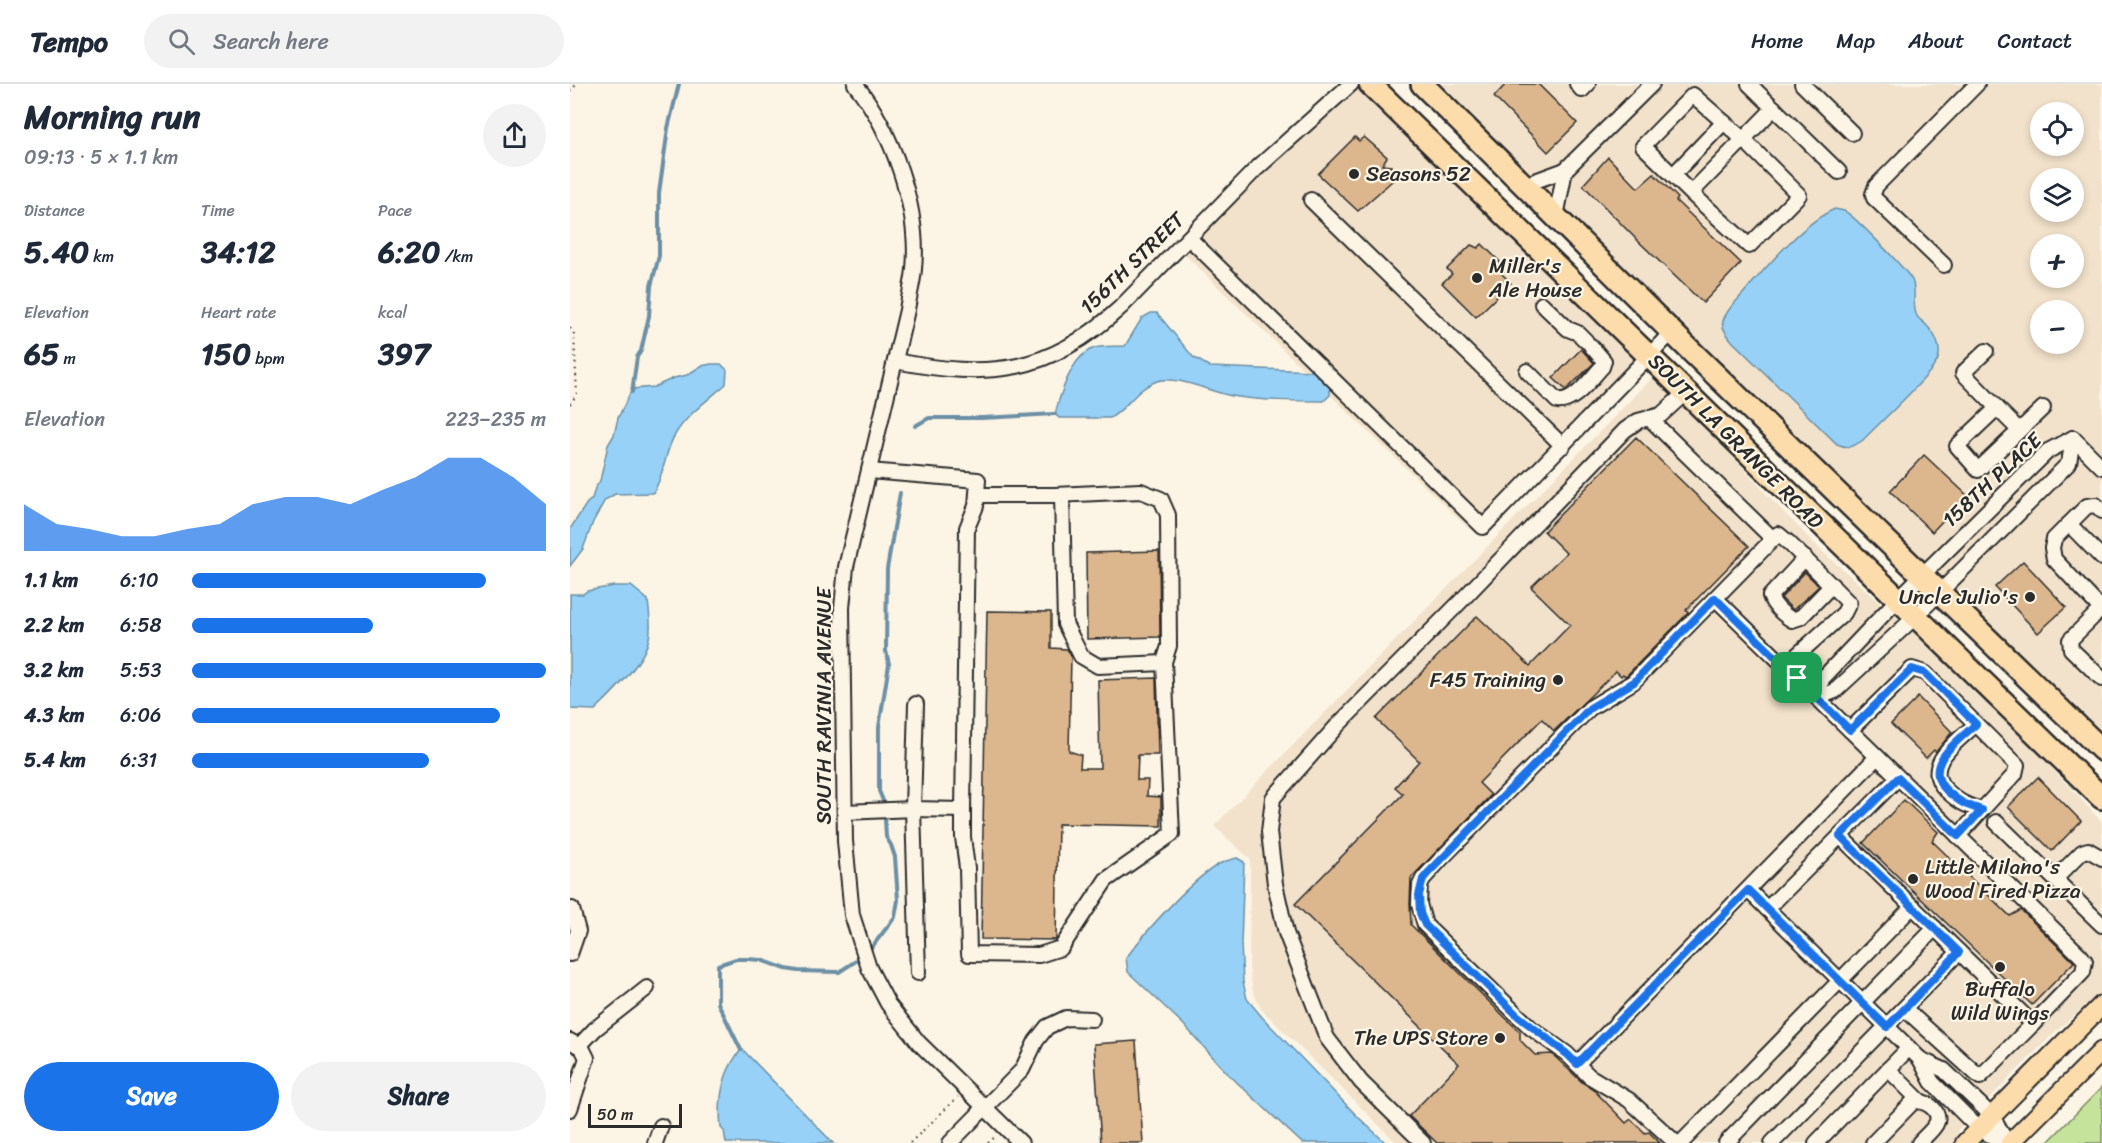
<!DOCTYPE html>
<meta charset="utf-8">
<style>
body{margin:0;font-family:Sriracha,sans-serif;background:#f2f2f3;color:#1f2937;height:100vh;display:flex;flex-direction:column;font-size:22px;white-space:nowrap}
*{box-sizing:border-box;margin:0}
p{font-size:20px;color:#747a83}
.icon{flex:none;width:33px;height:33px;fill:none;stroke:currentColor;stroke-width:2;stroke-linecap:round;stroke-linejoin:round}
.map{position:relative;flex:1;overflow:hidden}
.details{display:flex;flex-direction:column;background:#fff;width:570px}
.details>*{flex:none}
.fabs{position:absolute;left:1460px;top:18px;display:grid;gap:12px}
.fabs a{display:grid;place-items:center;width:54px;height:54px;border-radius:50%;background:#fff;box-shadow:0 3px 9px #0003;font-size:30px}
.scale{position:absolute;left:18px;bottom:15px;width:94px;box-sizing:border-box;padding-left:6px;border:3px solid #2b2b2b;border-top:0;font-size:16px;line-height:21px;white-space:nowrap;color:#2b2b2b;-webkit-text-stroke:4px #fcf5e5;paint-order:stroke}
.pin{position:absolute;display:grid;place-items:center;width:51px;height:51px;color:#fff;margin:-26px;border-radius:12px;box-shadow:0 3px 9px #0006}
.round{display:grid;place-items:center;flex:none;width:63px;height:63px;border-radius:32px;background:#f2f2f3}
.headline{display:flex;align-items:center;justify-content:space-between;height:102px;padding:0 24px}
h1{font-size:33px;font-weight:700;line-height:45px}
.stats{display:grid;grid-template-columns:repeat(3,1fr);gap:9px;height:102px;padding:6px 24px}
.stats div{display:grid;align-content:center}
.stats b{font-size:30px;font-weight:700}
.stats small{font-size:16px;font-weight:400}
.stats p{font-size:16px}
.chart{height:168px;padding:12px 24px}
.chart p{display:flex;justify-content:space-between}
.chart svg{width:100%;height:108px;margin-top:6px;fill:#1a73e8;opacity:.7}
.primary-button{display:flex;gap:12px;margin-top:auto;padding:12px 24px}
.primary-button a{flex:1;height:69px;border-radius:36px;background:#1a73e8;color:#fff;font-size:24px;font-weight:700;line-height:69px;text-align:center}
.primary-button a+a{background:#f2f2f3;color:#1f2937}
ul{padding:0 24px;list-style:none;font-size:20px}
li{display:grid;grid-template-columns:96px 72px 1fr;align-items:center;height:45px}
li i{height:15px;border-radius:8px;background:#1a73e8}
header{display:flex;align-items:center;gap:36px;box-sizing:border-box;height:84px;padding:0 30px;background:#fff;border-bottom:2px solid #e0e1e3}
header strong{font-size:28px}
nav{display:flex;gap:33px;margin-inline-start:auto;font-size:21px}
.search{width:420px;height:54px;background:#f2f2f3;display:flex;align-items:center;gap:15px;box-sizing:border-box;padding:0 21px;border-radius:33px;color:#747a83;font-size:22px}
main{display:flex;flex:1;min-height:0}
.map>svg:first-child{display:block}
.built{fill:#f2e2cb;fill-rule:evenodd}
.green{fill:#c5e39a;stroke:#788762;stroke-width:1.5}
.water{fill:#97d1f7;stroke:#6c8fa5;stroke-width:1.5}
.lines{fill:none;stroke-linecap:round;stroke-linejoin:round}
.stream{stroke:#6c8fa5;stroke-width:4}
.building{fill:#dcb78e;stroke:#2b2b2b;stroke-width:1.5}
.minor-casing{stroke:#2b2b2b;stroke-width:18}
.major-casing{stroke:#2b2b2b;stroke-width:22}
.highway-casing{stroke:#2b2b2b;stroke-width:26}
.path{stroke:#2b2b2b;stroke-width:2;stroke-dasharray:1.5 4.5;stroke-linecap:butt}
.minor{stroke:#fcf5e5;stroke-width:14}
.major{stroke:#fddcac;stroke-width:18}
.highway{stroke:#fddcac;stroke-width:21}
.route-casing{stroke:#fff;stroke-width:12}
.route{stroke:#1a73e8;stroke-width:8}
.poi-dot{fill:#2b2b2b;stroke:#fcf5e5;stroke-width:2}
.labels{text-anchor:middle;dominant-baseline:central;stroke-width:4.5;stroke-linejoin:round;paint-order:stroke}
.poi-label{font-size:21px;fill:#2b2b2b;stroke:#fcf5e5;text-anchor:start}
.street-label{font-size:21px;fill:#2b2b2b;stroke:#fcf5e5}
</style>
<header>
<strong>Tempo</strong>
<div class="search"><svg class="icon" aria-label="search" viewBox="0 0 24 24"><circle cx="10" cy="10" r="6"/><path d="M15 15l6 6"/></svg>Search here</div>
<nav><a>Home</a><a>Map</a><a>About</a><a>Contact</a></nav>
</header>
<main>
<section class="details">
<div class="headline"><div><h1>Morning run</h1><p>09:13 · 5 × 1.1 km</p></div><a class="round"><svg class="icon" aria-label="share" viewBox="0 0 24 24"><path d="M12 15V3M7 8l5-5 5 5M5 13v7h14v-7"/></svg></a></div>
<div class="stats">
<div><p>Distance</p><b>5.40<small> km</small></b></div>
<div><p>Time</p><b>34:12</b></div>
<div><p>Pace</p><b>6:20<small> /km</small></b></div>
</div>
<div class="stats">
<div><p>Elevation</p><b>65<small> m</small></b></div>
<div><p>Heart rate</p><b>150<small> bpm</small></b></div>
<div><p>kcal</p><b>397</b></div>
</div>
<div class="chart"><p><span>Elevation</span>223–235 m</p>
<svg viewBox="0 0 160 44" preserveAspectRatio="none"><path d="M0 44V25L10 33L20 35L30 38L40 38L50 35L60 33L70 25L80 22L90 22L100 25L110 19L120 14L130 6L140 6L150 14L160 25V44z"/></svg>
</div>
<ul>
<li><b>1.1 km</b>6:10<i style="width:83%"></i></li>
<li><b>2.2 km</b>6:58<i style="width:51%"></i></li>
<li><b>3.2 km</b>5:53<i style="width:100%"></i></li>
<li><b>4.3 km</b>6:06<i style="width:87%"></i></li>
<li><b>5.4 km</b>6:31<i style="width:67%"></i></li>
</ul>
<div class="primary-button"><a>Save</a><a>Share</a></div>
</section>
<div class="map">
<svg width="1532" height="1059" viewBox="0 0 1532 1059">
<rect width="100%" height="100%" fill="#fcf5e5"/>
<filter id="ink" filterUnits="userSpaceOnUse"><feTurbulence type="fractalNoise" baseFrequency=".0167" numOctaves="2"/><feDisplacementMap in="SourceGraphic" scale="12" xChannelSelector="R" yChannelSelector="G"/><feConvolveMatrix kernelMatrix="1 2 1 2 8 2 1 2 1" color-interpolation-filters="sRGB"/></filter>
<g filter="url(#ink)">
<!-- built -->
<g class="built">
<path d="M856,0H1532V661ZM1470,28H1503V62H1470ZM1470,94H1503V128H1470ZM1470,160H1503V194H1470ZM1470,226H1503V260H1470Z"/>
<path d="M791,3L1072,271L899,445L614,170L692,89Z"/>
<path d="M1085,291L1142,349L1202,416L1251,466L1360,563L1456,656L1532,738V908L1485,948L1388,1046L1383,1059H827L691,925L683,907L679,884L680,775L644,742Z"/>
</g>
<!-- green -->
<path class="green" d="M1532,1003V1059H1477Z"/>
<!-- water -->
<g class="water">
<path d="M1265,125C1268,126 1271,126 1274,127C1284,131 1337,187 1342,196C1347,207 1341,221 1347,232C1349,236 1354,238 1357,242C1365,250 1372,264 1368,275C1363,290 1307,341 1293,356C1283,363 1278,365 1267,360L1162,257C1150,242 1149,239 1161,223C1188,194 1230,139 1265,125Z"/>
<path d="M581,229H587L623,273L640,283L744,287L760,297V311L754,317C724,317 692,317 662,312C640,308 607,291 587,297C566,304 557,325 540,334H489L485,330C490,311 502,273 522,265C531,261 544,263 555,262L572,234Z"/>
<path d="M141,280H151L157,286L156,300C140,314 118,330 106,349C94,367 95,391 83,409L45,410L35,416L23,438L13,465L0,482V445L17,419L22,415L25,404L30,397L38,361L44,351L48,334L62,305L84,303L104,294L117,291L131,282Z"/>
<path d="M44,502H61L78,516C79,529 82,541 79,554C75,577 42,610 25,626L0,625V510H13L17,507Z"/>
<path d="M667,774L674,778L671,860L673,898L677,915L692,933L788,1033L816,1059H732L658,990L613,940L558,888L556,874C577,846 620,797 649,780C654,777 661,776 667,774Z"/>
<path d="M171,966H173L263,1059H156L154,1047L151,1044C148,1016 152,988 171,966Z"/>
</g>
<g class="lines">
<!-- stream -->
<g class="stream">
<path d="M62,308L67,273L71,267L79,232L81,202L89,172V109L98,44L109,0"/>
<path d="M345,342L359,334H412L485,330"/>
<path d="M314,719L309,707V643L319,580L316,567L317,485L330,409"/>
<path d="M298,868L325,833L328,816L325,773L321,761L316,753L315,736"/>
<path d="M171,966L148,919V881L166,875H177L191,876L216,885L228,887L269,888L292,873"/>
</g>
</g>
<!-- building -->
<g class="building">
<path d="M936,0H968L1007,39L978,68L924,13Z"/>
<path d="M785,53L789,57L794,53L817,73L812,81L821,82L822,97L788,127L748,90Z"/>
<path d="M1038,73L1068,104L1084,90L1108,114L1106,117L1171,179L1133,219L1067,156L1013,101Z"/>
<path d="M912,160L930,178L925,183L941,199L906,233L872,199L882,190L877,185L901,161L908,164Z"/>
<path d="M1011,265L1024,279L996,306L983,294Z"/>
<path d="M1066,353L1179,462L1116,526L1118,529L1057,591L1055,592L1053,590L1051,592L1046,587L984,647L972,635L909,699L921,711L841,794L840,820L841,841L950,948V956L965,971L982,970L1013,999L1022,1004L1056,1039L1061,1035L1075,1049L1079,1048L1090,1059H867L839,1032L889,980L725,820L833,710L825,703L849,677L806,635L907,532L960,582L1000,541L961,503L996,469L974,447Z"/>
<path d="M1354,371L1397,411L1362,448L1320,407Z"/>
<path d="M589,467L590,553L517,555L516,469Z"/>
<path d="M1453,477L1496,523L1468,549L1425,503Z"/>
<path d="M1235,488L1249,502L1223,526L1211,514Z"/>
<path d="M417,527L481,528V564L497,565L501,572L499,667L511,671L510,684H530L528,596L586,594L588,671H568L567,696H578L577,712L591,713V742L488,740L486,856L411,855Z"/>
<path d="M1348,613L1382,648L1366,668L1364,666L1356,674L1321,640Z"/>
<path d="M1468,693L1511,737L1482,767L1438,723Z"/>
<path d="M1334,716L1368,748L1362,757L1440,832L1451,826L1504,878L1462,921L1293,759Z"/>
<path d="M566,957L573,1059H531L524,960Z"/>
</g>
<g class="lines">
<!-- minor casing -->
<g class="minor-casing">
<g id="minor">
<path d="M285,0C322,46 350,125 344,185C343,198 339,212 337,226L276,483L272,524L275,757L282,831L299,884L318,920L349,959L451,1059"/>
<path d="M1007,0L1012,6L1018,0"/>
<path d="M1179,0L1269,88"/>
<path d="M1232,0L1282,49"/>
<path d="M1103,91L1154,38"/>
<path d="M954,101L995,86L1082,0"/>
<path d="M1121,109L1073,62L1123,11L1174,56L1229,111L1179,162L1121,109L1204,24"/>
<path d="M741,116L993,362"/>
<path d="M986,133L995,86"/>
<path d="M619,154L913,443L1102,248"/>
<path d="M1374,181L1304,114L1303,110L1306,102L1407,0"/>
<path d="M972,220L998,245L1008,249L1016,257"/>
<path d="M1416,267L1393,289L1427,324L1387,362L1408,386L1473,324"/>
<path d="M325,277C419,295 478,291 551,223L685,86L781,0"/>
<path d="M957,287L987,317C1004,320 1021,294 1032,283L1034,277L1021,262"/>
<path d="M1427,324L1449,346"/>
<path d="M1079,334L1203,455L1063,598L1020,624L871,775L853,795L850,801L849,820L855,841L961,944L997,970L1019,992L1059,1016L1106,1059"/>
<path d="M1503,354L1532,383"/>
<path d="M299,387L408,396L406,422L397,444L393,726L343,725L346,620"/>
<path d="M492,411L495,540L511,572L528,582L594,579"/>
<path d="M1499,440L1532,474"/>
<path d="M1203,455L1208,450L1219,459L1279,519L1274,529L1215,582"/>
<path d="M1235,474L1200,512C1204,523 1212,530 1222,536L1231,533L1262,501"/>
<path d="M1145,514L1511,872L1515,877L1513,888L1463,940L1270,752"/>
<path d="M1532,524L1500,556L1501,565L1532,595"/>
<path d="M1531,525L1484,475L1482,464L1484,455L1517,422L1526,421L1532,427"/>
<path d="M1247,614L1265,607L1345,533L1499,379L1503,354"/>
<path d="M1247,614L1252,595L1327,516L1478,367L1503,354"/>
<path d="M1406,640C1388,657 1351,681 1376,706C1389,718 1394,721 1412,726"/>
<path d="M1280,646L1342,585L1355,589L1447,681L1445,690L1388,752"/>
<path d="M393,726V753L397,784L399,870L469,871L491,864L536,796L602,750L594,578L599,562L598,431L591,415L571,407L485,411H407"/>
<path d="M275,728L343,725L348,889"/>
<path d="M1426,738L1532,841"/>
<path d="M1485,795L1512,768L1518,766L1532,774"/>
<path d="M1178,806L1350,975L1362,998L1409,1045L1434,1059"/>
<path d="M1197,825L1328,694"/>
<path d="M0,870L8,847L2,825"/>
<path d="M1335,925L1410,993L1463,940"/>
<path d="M0,957L12,964L17,974L0,1025"/>
<path d="M9,962L25,945L77,904"/>
<path d="M1350,975L1374,986L1422,1032L1437,1059"/>
<path d="M1007,980L1307,673"/>
<path d="M1318,985L1349,1016"/>
<path d="M85,1059L91,1042"/>
<path d="M380,1059L452,986L466,957L477,943L496,934L522,935"/>
<path d="M853,1059L791,998L757,954L716,849L705,800L699,748L703,714L767,642L890,518L1055,346L1068,337L1091,331L1116,308"/>
<path d="M1111,1059L1343,822"/>
<path d="M1156,1059L1365,844"/>
<path d="M1202,1059L1389,868"/>
<path d="M1246,1059L1339,964"/>
<path d="M1303,1059L1343,1018C1354,1014 1373,1027 1366,1040C1362,1047 1354,1053 1349,1059"/>
</g>
</g>
<!-- major casing -->
<g class="major-casing">
<g id="major">
<path d="M1395,1059L1532,921"/>
<path d="M1440,1059L1532,967"/>
</g>
</g>
<!-- highway casing -->
<g class="highway-casing">
<g id="highway">
<path d="M800,0L1532,714"/>
<path d="M852,0L1122,268L1532,666"/>
</g>
</g>
<!-- path -->
<g class="path">
<path d="M0,7L7,0"/>
<path d="M0,244L4,250L7,310L0,320"/>
<path d="M340,1059L388,1013"/>
<path d="M418,1059L425,1053"/>
</g>
<!-- minor -->
<use href="#minor" class="minor"/>
<!-- major -->
<use href="#major" class="major"/>
<!-- highway -->
<use href="#highway" class="highway"/>
</g>
</g>
<g class="lines" filter="url(#ink)">
<!-- route casing -->
<g class="route-casing">
<path id="route" d="M1145,514L1280,646L1342,585L1355,589L1406,640C1388,657 1351,681 1376,706C1389,718 1395,721 1412,726L1388,752L1328,694L1270,752L1389,868L1317,943L1178,806L1007,980L997,970L948,932L855,841L850,829L849,811L853,795L858,789L1020,624L1064,598Z"/>
</g>
<!-- route -->
<use href="#route" class="route"/>
</g>
<!-- markers -->
<g class="poi-dot">
<circle cx="784" cy="90" r="6"/>
<circle cx="907" cy="194" r="6"/>
<circle cx="1460" cy="513" r="6"/>
<circle cx="988" cy="596" r="6"/>
<circle cx="1343" cy="795" r="6"/>
<circle cx="1430" cy="883" r="6"/>
<circle cx="930" cy="954" r="6"/>
</g>
<g class="labels">
<!-- poi labels -->
<g class="poi-label">
<text x="796" y="90">Seasons 52</text>
<text x="919" y="182">Miller's<tspan x="919" dy="24">Ale House</tspan></text>
<text x="1448" y="513" text-anchor="end">Uncle Julio's</text>
<text x="976" y="596" text-anchor="end">F45 Training</text>
<text x="1355" y="783">Little Milano's<tspan x="1355" dy="24">Wood Fired Pizza</tspan></text>
<text x="1430" y="905" text-anchor="middle">Buffalo<tspan x="1430" dy="24">Wild Wings</tspan></text>
<text x="918" y="954" text-anchor="end">The UPS Store</text>
</g>
<!-- street labels -->
<g class="street-label">
<text transform="translate(562 179) rotate(-44)">156TH STREET</text>
<text transform="translate(1166 357) rotate(45)">SOUTH LA GRANGE ROAD</text>
<text transform="translate(1422 396) rotate(-43)">158TH PLACE</text>
<text transform="translate(254 622) rotate(-90)">SOUTH RAVINIA AVENUE</text>
</g>
</g>
</svg>
<div class="fabs">
<a><svg class="icon" aria-label="locate" viewBox="0 0 24 24"><circle cx="12" cy="12" r="6"/><path d="M12 2v4M12 18v4M2 12h4M18 12h4"/></svg></a>
<a><svg class="icon" aria-label="layers" viewBox="0 0 24 24"><path d="M12 4l9 5-9 5-9-5zM3 14l9 5 9-5"/></svg></a>
<a>+</a>
<a>−</a>
</div>
<div class="scale">50 m</div>
<div class="pin" style="left:1227px;top:594px;background:#1e9e55"><svg class="icon" aria-label="arrive" viewBox="0 0 24 24"><path d="M6 21V4h12l-3 4 3 4H6"/></svg></div>
</div>
</main>
